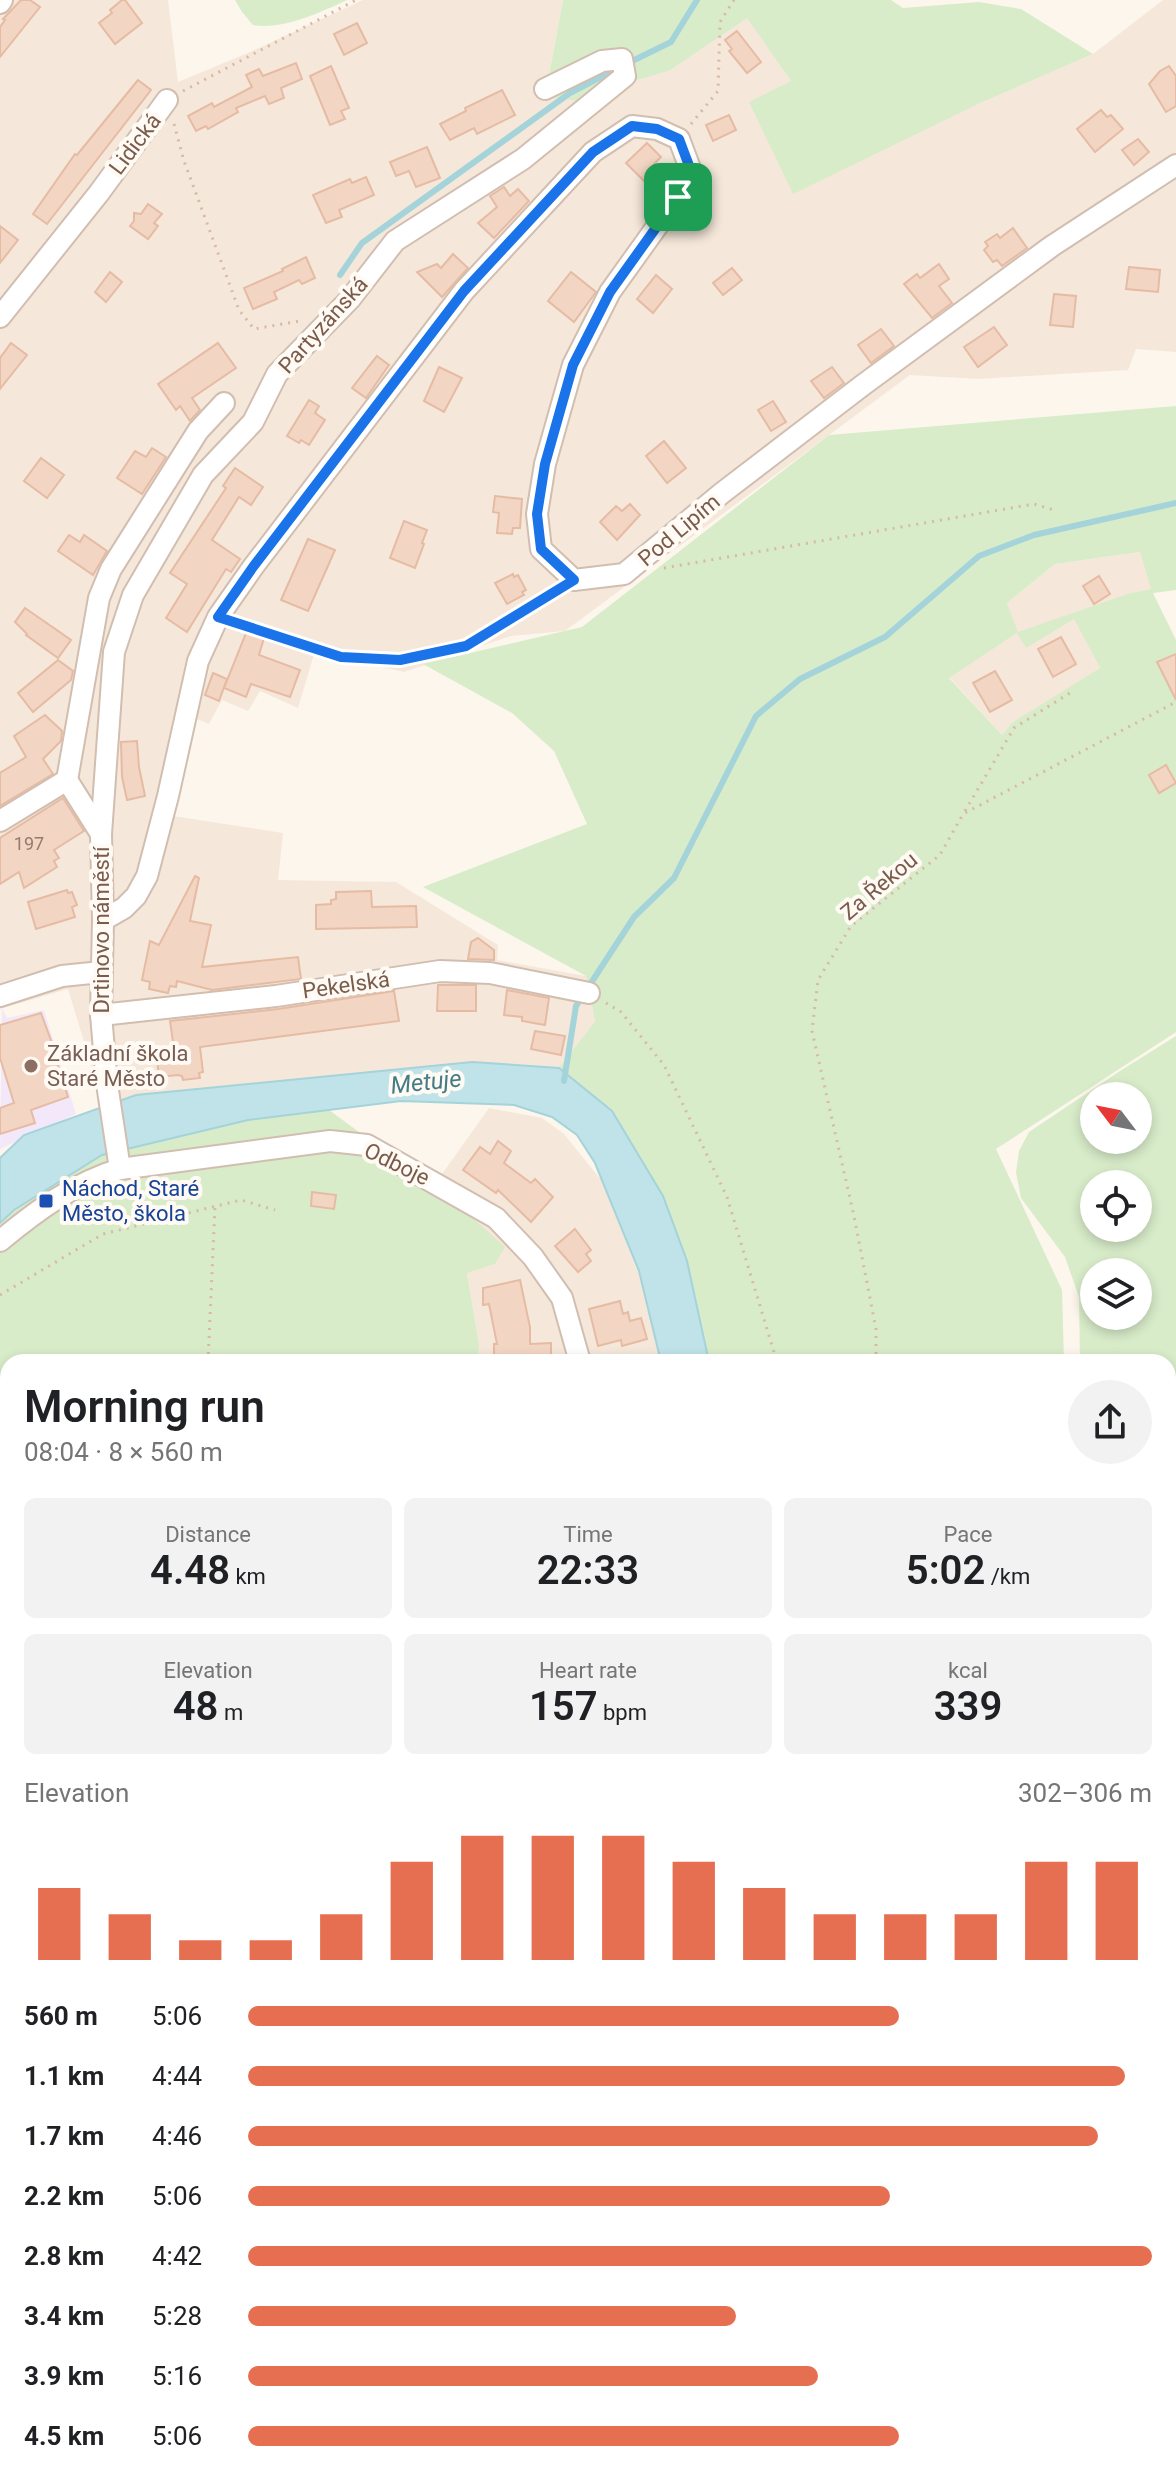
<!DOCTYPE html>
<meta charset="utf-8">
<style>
body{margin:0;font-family:Roboto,sans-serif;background:#f2f2f2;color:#202124;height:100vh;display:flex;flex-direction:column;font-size:30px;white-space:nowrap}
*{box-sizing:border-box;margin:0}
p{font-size:26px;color:#757577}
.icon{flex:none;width:44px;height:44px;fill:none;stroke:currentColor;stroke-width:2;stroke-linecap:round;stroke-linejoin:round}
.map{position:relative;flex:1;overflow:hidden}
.details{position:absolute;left:0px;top:1354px;width:1176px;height:1130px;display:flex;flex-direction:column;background:#fff;border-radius:24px 24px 0 0;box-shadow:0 4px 12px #0003}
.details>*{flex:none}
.needle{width:52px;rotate:302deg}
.tools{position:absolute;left:1080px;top:1082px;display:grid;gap:16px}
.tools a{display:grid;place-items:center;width:72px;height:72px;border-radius:50%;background:#fff;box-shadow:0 4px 12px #0003;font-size:40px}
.pin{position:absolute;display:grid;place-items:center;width:68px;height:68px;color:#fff;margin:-34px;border-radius:16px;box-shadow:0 4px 12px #0006}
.round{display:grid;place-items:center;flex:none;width:84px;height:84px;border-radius:42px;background:#f2f2f2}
.head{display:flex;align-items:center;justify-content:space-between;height:136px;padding:0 24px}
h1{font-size:44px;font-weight:600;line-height:60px}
.figures{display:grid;grid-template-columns:repeat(3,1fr);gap:12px;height:136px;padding:8px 24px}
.figures div{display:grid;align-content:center;border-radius:12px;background:#f2f2f2;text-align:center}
.figures b{font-size:40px;font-weight:600}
.figures small{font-size:22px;font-weight:400}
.figures p{font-size:22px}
.chart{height:224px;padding:16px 24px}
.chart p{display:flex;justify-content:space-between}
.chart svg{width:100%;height:144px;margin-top:8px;stroke:#e76f51;stroke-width:6}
ul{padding:0 24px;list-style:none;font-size:26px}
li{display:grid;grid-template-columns:128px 96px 1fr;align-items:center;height:60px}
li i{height:20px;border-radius:10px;background:#e76f51}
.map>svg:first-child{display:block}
.residential{fill:#f5e8da}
.industrial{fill:#efe9e4}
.education{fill:#f3e8fa}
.green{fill:#d8ecc9;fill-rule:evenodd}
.water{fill:#bfe3e8;stroke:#a5d3da;stroke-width:2}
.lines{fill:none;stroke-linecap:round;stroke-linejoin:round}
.stream{stroke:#a5d3da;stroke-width:6}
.building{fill:#f3d5c3;stroke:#e6bba3;stroke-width:2}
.minor-casing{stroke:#d1beb0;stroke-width:24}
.path{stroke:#d9b8a5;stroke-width:3;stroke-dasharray:2 6;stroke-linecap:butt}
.minor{stroke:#fff;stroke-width:20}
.route-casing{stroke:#fff;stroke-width:16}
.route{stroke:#1a73e8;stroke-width:10}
.education-dot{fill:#8d6e63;stroke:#fffaf3;stroke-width:3}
.transit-dot{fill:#1a4fb4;stroke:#fffaf3;stroke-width:3}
.labels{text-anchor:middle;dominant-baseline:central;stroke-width:8;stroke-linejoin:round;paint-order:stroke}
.number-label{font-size:18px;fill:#987a6a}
.street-label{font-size:22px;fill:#7a5c4d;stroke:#fffaf3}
.education-label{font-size:22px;fill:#785e54;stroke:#fffaf3;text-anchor:start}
.transit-label{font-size:22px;fill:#164399;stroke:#fffaf3;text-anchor:start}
.water-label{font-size:24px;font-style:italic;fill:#437c86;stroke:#fffaf3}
</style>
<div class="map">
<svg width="1176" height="2483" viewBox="0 0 1176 2483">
<rect width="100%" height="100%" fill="#fdf6ec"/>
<!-- residential -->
<g class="residential">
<path d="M0,0H168L178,82L250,52L363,0H563L545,95L599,91L669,71L747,17L791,81L976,105L1093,54L1163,0H1176V352L1136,349L1128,370L977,379L910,375L565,631L511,636L404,672L315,651L298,708L260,691L248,711L222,700L209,724L190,716L173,816L283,833L278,880L396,882L498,945L497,960L586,976L595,1021L559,1068L472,1062L104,1107L68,989L0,1009Z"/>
<path d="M1140,552L1152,589L1130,593L1018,633L1026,647L1074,618L1100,668L1002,735L949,677L1017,633L1007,603L1055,564Z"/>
<path d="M489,1108L542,1118L564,1134L602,1181L641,1280L661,1362H478L479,1344L467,1272L495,1264L435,1184Z"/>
<path d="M310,2476H510V2483H311Z"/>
</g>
<!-- industrial -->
<g class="industrial">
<path d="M1168,2288L1176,2290V2483H1145V2480L1134,2476H1168Z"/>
<path d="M511,2476H668V2483H510Z"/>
</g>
<!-- education -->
<path class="education" d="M2,1008L7,1018L44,1010L76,1114L0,1149Z"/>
<!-- green -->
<g class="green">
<path d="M235,0H347C319,13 283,30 253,25L242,12Z"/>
<path d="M563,0H891L903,8L979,2L1021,9L1093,54L976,105L793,194L749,102L791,81L747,18L669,71L599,91L584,102L545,96Z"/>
<path d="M1176,406V590L1153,593L1176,640V1032L996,1149L1062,1290L1064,1362H709L687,1261L612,1111L559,1068L595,1021L586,976L423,887L587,824L554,751L512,713L423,664L582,627L829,435ZM1140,552L1151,589L1130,593L1018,632L1007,603L1055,564ZM1074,619L1100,668L1013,722L1002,735L949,678L1017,633L1026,648Z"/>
<path d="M1176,1036V1569L1168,1567V1362H1080L1079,1297L1065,1257L1021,1198L1016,1172L1019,1151L1029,1132L1120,1071ZM1094,1096H1138V1140H1094ZM1094,1184H1138V1228H1094ZM1138,1272V1316H1094V1272Z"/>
<path d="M329,1110L397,1160L435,1184L505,1247L495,1264L467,1273L479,1344L478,1362H8V2476H310V2483H0V1223L14,1210L102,1155L248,1120Z"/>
<path d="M1168,2047L1176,2049V2293L1168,2291Z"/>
<path d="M727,2476H893L891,2483H727Z"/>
</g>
<!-- water -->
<path class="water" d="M472,1062L559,1068L612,1111L663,1196L687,1261L709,1362H661L639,1271L595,1163L577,1135L552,1117L514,1105L401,1101L248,1120L102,1155L14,1210L0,1223V1158L24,1135L136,1095Z"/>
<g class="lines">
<!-- stream -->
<g class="stream">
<path d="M628,63L671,42L697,0"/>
<path d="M340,275L362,243L570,93L618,68"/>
<path d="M564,1081L576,1006L634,917L674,878L756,716L800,679L885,637L979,556L1034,535L1176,503"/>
</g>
</g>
<!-- building -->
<g class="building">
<path d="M21,0H30L40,7L0,57V27L5,20L3,19Z"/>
<path d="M122,0H125L142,23L115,44L99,23L112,13L110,10Z"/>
<path d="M357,23L367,43L344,55L334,34Z"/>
<path d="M737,31L761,62L747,73L729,51L732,49L725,40Z"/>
<path d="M296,63L302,79L281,88L284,98L269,104L265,96L236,108L238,112L208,129L206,126L196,131L188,116L212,103L214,107L252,87L246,75L259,69L263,76Z"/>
<path d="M331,66L349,108L341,111L345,119L330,125L310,76Z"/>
<path d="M1169,66L1176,76V106L1166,112L1149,84L1160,71Z"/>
<path d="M138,80L151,90L47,224L33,214L75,154L77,155Z"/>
<path d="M502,90L515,115L477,134L474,128L450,140L440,124L466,111L465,108Z"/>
<path d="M1101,110L1107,117L1111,115L1123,129L1095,152L1077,129Z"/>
<path d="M729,115L736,130L713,141L706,125Z"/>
<path d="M1138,139L1149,152L1134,165L1122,150Z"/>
<path d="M647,143L661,157L654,164L666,177L653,190L626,163Z"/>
<path d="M427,147L440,178L416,187L409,171L396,176L390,162Z"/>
<path d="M366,177L374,195L339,210L342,217L326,223L313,195L350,179L352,183Z"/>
<path d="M504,187L510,196L518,189L529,201L494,238L478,223L497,207L490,196Z"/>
<path d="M148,204L162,214L154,223L158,226L148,239L130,226L134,221V213L141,214Z"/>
<path d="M0,226L18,240L0,263Z"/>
<path d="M1013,228L1027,248L1002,266L997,260L993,262L984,250L988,246L985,242L997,234L1000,238Z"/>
<path d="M453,254L468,268L442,297L417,272L437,264L441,268Z"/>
<path d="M306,257L315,278L302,284L299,280L274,292L277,299L253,309L244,288L283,271L282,269Z"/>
<path d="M939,264L949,279L939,286L952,303L932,318L904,284L917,274L920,278Z"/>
<path d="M1129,267L1160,270L1158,292L1126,289Z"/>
<path d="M732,268L742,280L723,295L713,283Z"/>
<path d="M110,272L122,282L106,302L95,292Z"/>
<path d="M571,272L596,292L574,322L548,301Z"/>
<path d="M656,275L672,289L653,313L637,299Z"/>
<path d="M1054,294L1076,296L1073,327L1050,325Z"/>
<path d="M994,327L1007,345L978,367L964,347Z"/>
<path d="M881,329L894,346L871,363L858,345Z"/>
<path d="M11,343L27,355L0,389V358Z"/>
<path d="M218,343L236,368L192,398L200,410L190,421L180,406L176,410L158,384Z"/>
<path d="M377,356L389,365L366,398L352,388Z"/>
<path d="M439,367L462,378L444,412L424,401Z"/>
<path d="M832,367L844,383L824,398L811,381Z"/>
<path d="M309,400L319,406L315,413L325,420L309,445L301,440L299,443L287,436Z"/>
<path d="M773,401L786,422L771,431L758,410Z"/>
<path d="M664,441L686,468L667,483L646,456Z"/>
<path d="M152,448L166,457L142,494L117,478L135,451L146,457Z"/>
<path d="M41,458L64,475L47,498L24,481Z"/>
<path d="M235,468L263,487L251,505L239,497L212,540L240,559L231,572L226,569L187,632L166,618L187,584L170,573L226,488L223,486Z"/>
<path d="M495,496L522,499L520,528H513L512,534L497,533L499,513L493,512Z"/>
<path d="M630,504L640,515L617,540L600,522L616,506L622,511Z"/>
<path d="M404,521L427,530L422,543L424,544L415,568L390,558Z"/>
<path d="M69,535L80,542L84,535L107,551L93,575L58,551Z"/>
<path d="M308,539L335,550L308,611L281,600Z"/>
<path d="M513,574L514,577L518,575L526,590L522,592L524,595L507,604L495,583Z"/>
<path d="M1099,576L1110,594L1094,604L1083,586Z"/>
<path d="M25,608L71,640L58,658L26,635L27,634L15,622Z"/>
<path d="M246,633L264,638L259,655L300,670L290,697L251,684L246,697L224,688Z"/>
<path d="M1061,637L1076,664L1053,677L1038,649Z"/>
<path d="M1176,654V700L1157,662Z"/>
<path d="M58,660L73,671L71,680L33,712L18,693Z"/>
<path d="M995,671L1012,700L990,712L973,683Z"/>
<path d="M213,673L227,679L219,701L205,695Z"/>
<path d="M45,715L62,731L61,741L43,759L53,774L0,806V773L26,757L14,736Z"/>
<path d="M137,741L139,767L145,796L127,800L122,777L121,742Z"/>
<path d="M1166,765L1176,783L1159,793L1149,775Z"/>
<path d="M63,798L84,831L54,850L59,858L54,861L57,867L24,888L19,872L0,884V838Z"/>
<path d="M195,876L199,878L190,921L211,925L202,967L298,957L301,979L212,990L177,981L176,987L170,986L168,993L149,989L150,982L142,980L150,941L159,945Z"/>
<path d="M67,890L68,893L72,892L77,905L72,907L75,917L36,929L28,902Z"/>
<path d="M371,891L372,907L416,906L417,927L316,929V905L331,904V900L336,899V892Z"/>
<path d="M478,938L494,950V960L468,959L471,942Z"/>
<path d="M438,985H476V1011H437Z"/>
<path d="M507,990L549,998L545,1025L522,1021V1017L504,1015Z"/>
<path d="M394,991L399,1021L200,1047L203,1072L199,1073L200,1078L183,1080L182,1076L178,1075L159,1077L156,1051L174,1049L170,1021L278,1009Z"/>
<path d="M41,1013L59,1062H57L68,1097L31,1110L35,1123L0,1134V1108L14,1103L0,1058V1025Z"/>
<path d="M535,1031L565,1036L561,1055L531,1049Z"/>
<path d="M498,1141L511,1151L504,1163L531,1183L535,1179L553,1197L531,1222L498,1190L496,1193L463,1170L480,1147L490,1154Z"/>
<path d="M312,1192L336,1195L334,1209L311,1206Z"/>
<path d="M575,1229L591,1250L586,1254L591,1261L578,1272L555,1246Z"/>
<path d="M520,1280L530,1327V1344L551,1343V1362H494V1344H497L489,1304L483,1305V1288Z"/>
<path d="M620,1301L623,1314L628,1312L630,1321L641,1318L647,1339L622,1346L621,1340L598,1346L589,1309Z"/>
</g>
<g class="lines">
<!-- minor casing -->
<g class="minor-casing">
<g id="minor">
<path d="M0,3L2,0"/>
<path d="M0,317L99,193L167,100"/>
<path d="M67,780L99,598L111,569L198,431L224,403"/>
<path d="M0,821L67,780L101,834"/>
<path d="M103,920L124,908L136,896L147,876L168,796L198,661L218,617L253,567L464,291L593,152L632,126L657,129L679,139L691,171L678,197L610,292L573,365L545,464L537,514L541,549L574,580L624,574L722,493L863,385L1052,246L1176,165"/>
<path d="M0,996L62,976L101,972"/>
<path d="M101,1015L276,996L440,971L490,973L589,993"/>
<path d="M120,1169L107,1084L101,1015L103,920L101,834L114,652L133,595L203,475L253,422L277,374L350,299L395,241L523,159L625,76L622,59L602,61L545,89"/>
<path d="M0,1241C36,1211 74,1183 120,1169L330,1141L367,1145L496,1218L533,1257L562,1298L580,1362"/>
<path d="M1168,2475L1176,2482"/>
<path d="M382,2483L384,2476"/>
<path d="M478,2483L479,2476"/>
</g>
</g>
<!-- path -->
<g class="path">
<path d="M183,91L356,0"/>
<path d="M174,124L184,161L239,310L254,329L300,321"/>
<path d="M691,124L718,91L720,22L734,0"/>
<path d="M664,568L1034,504L1057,511"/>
<path d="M237,623L341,657L400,660L466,646L556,591"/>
<path d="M965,811L1014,728L1073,691"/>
<path d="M606,1003L621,1012L664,1065L727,1197L777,1362"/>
<path d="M0,1295L103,1234L241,1200L275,1210"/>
<path d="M208,1362L215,1206"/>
<path d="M876,1362V1329L854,1216L812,1031L818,980L851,926L940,855L963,814L1176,702"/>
<path d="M0,1582L8,1520"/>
<path d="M0,1860L8,1878"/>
<path d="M0,1936L8,1932"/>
<path d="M0,2016L8,2050"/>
<path d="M254,2476L257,2483"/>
<path d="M762,2476L764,2483"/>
</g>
<!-- minor -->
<use href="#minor" class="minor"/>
</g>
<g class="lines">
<!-- route casing -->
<g class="route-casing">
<path id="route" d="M632,126L657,129L679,139L691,171L678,197L610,292L573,365L545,464L537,514L541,549L574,580L466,646L400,660L341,657L218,617L253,567L464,291L593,152Z"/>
</g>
<!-- route -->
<use href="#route" class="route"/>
</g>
<!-- markers -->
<circle class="education-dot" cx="31" cy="1066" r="8"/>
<rect class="transit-dot" x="38" y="1193" width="16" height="16" rx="4"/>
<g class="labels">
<!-- number labels -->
<g class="number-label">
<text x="29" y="843">197</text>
</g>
<!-- street labels -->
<g class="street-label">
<text transform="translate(135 144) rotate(-53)">Lidická</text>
<text transform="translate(323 325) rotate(-48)">Partyzánská</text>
<text transform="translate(679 530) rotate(-40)">Pod Lipím</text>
<text transform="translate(879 886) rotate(-40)">Za Řekou</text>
<text transform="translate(101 930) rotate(-90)">Drtinovo náměstí</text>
<text transform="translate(346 985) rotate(-8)">Pekelská</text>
<text transform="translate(397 1164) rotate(26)">Odboje</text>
</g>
<!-- education labels -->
<g class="education-label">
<text x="47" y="1053">Základní škola<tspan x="47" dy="25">Staré Město</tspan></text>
</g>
<!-- transit labels -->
<g class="transit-label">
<text x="62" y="1188">Náchod, Staré<tspan x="62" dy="25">Město, škola</tspan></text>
</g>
<!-- water labels -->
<g class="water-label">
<text transform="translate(426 1082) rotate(-6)">Metuje</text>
</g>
</g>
</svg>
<div class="tools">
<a><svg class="needle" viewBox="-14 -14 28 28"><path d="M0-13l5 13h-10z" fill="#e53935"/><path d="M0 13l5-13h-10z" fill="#757577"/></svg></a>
<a><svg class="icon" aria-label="locate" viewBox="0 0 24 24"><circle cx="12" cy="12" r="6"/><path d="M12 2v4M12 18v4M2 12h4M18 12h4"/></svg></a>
<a><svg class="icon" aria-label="layers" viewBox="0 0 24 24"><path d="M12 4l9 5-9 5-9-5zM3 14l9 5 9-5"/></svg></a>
</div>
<div class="pin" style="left:678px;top:197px;background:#1e9e55"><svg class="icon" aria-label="arrive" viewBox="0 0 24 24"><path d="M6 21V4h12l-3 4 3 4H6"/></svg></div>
<section class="details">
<div class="head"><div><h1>Morning run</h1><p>08:04 · 8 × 560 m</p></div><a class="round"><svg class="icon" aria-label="share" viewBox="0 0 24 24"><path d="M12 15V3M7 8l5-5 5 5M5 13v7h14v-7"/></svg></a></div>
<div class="figures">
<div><p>Distance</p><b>4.48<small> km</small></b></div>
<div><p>Time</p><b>22:33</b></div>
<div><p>Pace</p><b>5:02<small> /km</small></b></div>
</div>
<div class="figures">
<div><p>Elevation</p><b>48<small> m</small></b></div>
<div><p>Heart rate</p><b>157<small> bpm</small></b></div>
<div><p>kcal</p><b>339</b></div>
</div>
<div class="chart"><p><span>Elevation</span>302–306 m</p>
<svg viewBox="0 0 160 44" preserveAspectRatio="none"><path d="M5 44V22M15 44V30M25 44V38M35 44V38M45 44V30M55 44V14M65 44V6M75 44V6M85 44V6M95 44V14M105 44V22M115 44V30M125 44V30M135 44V30M145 44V14M155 44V14"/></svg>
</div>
<ul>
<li><b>560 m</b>5:06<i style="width:72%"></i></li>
<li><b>1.1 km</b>4:44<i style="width:97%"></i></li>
<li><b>1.7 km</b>4:46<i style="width:94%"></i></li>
<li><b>2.2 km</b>5:06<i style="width:71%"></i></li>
<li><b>2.8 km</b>4:42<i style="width:100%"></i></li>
<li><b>3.4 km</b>5:28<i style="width:54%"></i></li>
<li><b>3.9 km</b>5:16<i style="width:63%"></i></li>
<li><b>4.5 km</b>5:06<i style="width:72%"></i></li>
</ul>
</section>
</div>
